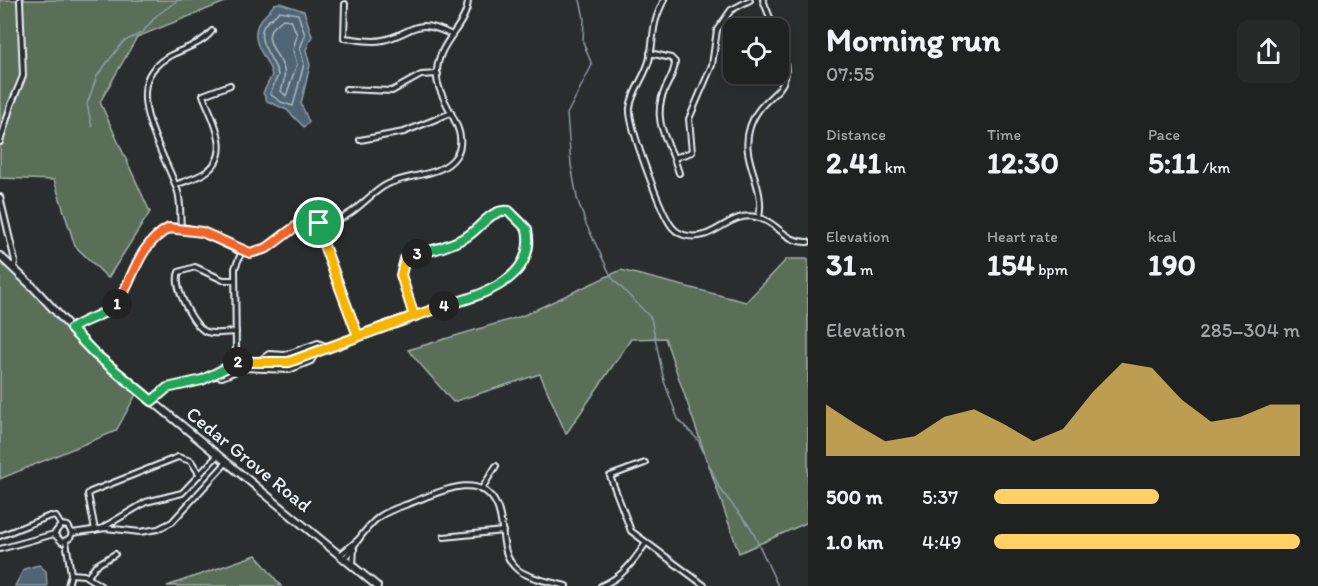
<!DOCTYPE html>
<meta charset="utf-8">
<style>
body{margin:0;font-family:Itim,sans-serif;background:#282a2a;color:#f1f3f6;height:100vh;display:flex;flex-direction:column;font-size:22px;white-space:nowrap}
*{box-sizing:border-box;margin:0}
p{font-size:20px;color:#a2a4a5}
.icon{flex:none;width:33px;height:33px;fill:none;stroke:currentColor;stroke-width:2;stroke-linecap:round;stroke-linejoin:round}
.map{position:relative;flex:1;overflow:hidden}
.drawer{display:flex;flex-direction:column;background:#202222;width:510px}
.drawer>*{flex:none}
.tools{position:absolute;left:723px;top:18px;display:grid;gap:12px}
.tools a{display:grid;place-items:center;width:66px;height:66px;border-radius:12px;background:#202222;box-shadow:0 3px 9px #0003,0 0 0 2px #3d3f40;font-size:30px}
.pin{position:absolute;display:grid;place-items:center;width:51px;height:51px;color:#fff;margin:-26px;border:3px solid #fff;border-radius:50%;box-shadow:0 2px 6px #0007}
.km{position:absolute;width:30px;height:30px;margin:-15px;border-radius:50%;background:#222;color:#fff;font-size:16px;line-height:30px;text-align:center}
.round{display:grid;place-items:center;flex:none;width:63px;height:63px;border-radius:12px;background:#282a2a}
.head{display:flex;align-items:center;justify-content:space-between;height:102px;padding:0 18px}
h1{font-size:33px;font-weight:700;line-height:45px}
.stats{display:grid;grid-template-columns:repeat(3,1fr);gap:9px;height:102px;padding:6px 18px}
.stats div{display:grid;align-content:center}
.stats b{font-size:30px;font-weight:700}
.stats small{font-size:16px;font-weight:400}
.stats p{font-size:16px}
.chart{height:168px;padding:12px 18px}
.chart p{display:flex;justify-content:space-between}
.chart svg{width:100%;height:108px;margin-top:6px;fill:#ffd166;opacity:.7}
ul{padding:0 18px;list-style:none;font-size:20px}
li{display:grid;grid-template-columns:96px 72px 1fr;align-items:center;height:45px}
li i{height:15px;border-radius:8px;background:#ffd166}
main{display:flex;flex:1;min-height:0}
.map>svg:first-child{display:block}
.green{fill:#5a6e59;stroke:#a1b0a8;stroke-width:1.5}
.water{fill:#506574;stroke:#8d9da9;stroke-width:1.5}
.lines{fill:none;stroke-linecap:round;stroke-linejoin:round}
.shore{stroke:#abb9c3;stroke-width:1.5}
.stream{stroke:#8d9da9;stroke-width:1.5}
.minor-casing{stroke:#e8f1f8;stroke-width:8}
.secondary-casing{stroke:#e8f1f8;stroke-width:10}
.minor{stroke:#2a2d2e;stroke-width:4}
.secondary{stroke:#2a2d2e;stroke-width:6}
.split-1-casing{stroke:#fff;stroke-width:12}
.split-2-casing{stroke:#fff;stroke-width:12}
.split-3-casing{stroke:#fff;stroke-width:12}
.split-4-casing{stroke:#fff;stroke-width:12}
.split-5-casing{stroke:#fff;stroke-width:12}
.split-1{stroke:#f0652b;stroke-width:8}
.split-2{stroke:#22a559;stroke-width:8}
.split-3{stroke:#f5b400;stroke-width:8}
.split-4{stroke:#22a559;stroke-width:8}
.split-5{stroke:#f5b400;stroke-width:8}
.labels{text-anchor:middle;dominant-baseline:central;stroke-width:4.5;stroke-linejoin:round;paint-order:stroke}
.street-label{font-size:20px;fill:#e8f1f8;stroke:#2a2d2e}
</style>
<main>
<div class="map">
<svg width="808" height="586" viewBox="0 0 808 586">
<rect width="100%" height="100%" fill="#2a2d2e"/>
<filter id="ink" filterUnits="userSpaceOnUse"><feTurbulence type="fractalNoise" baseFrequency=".0167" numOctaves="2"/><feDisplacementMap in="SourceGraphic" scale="12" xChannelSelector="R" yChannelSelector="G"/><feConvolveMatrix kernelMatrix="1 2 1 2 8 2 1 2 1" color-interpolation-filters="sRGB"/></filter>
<g filter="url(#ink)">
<!-- green -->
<g class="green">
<path d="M0,0H230L137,37L100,102L150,212L108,278L75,246L54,180L0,178Z"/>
<path d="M0,253L90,348L139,389L116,431L0,479Z"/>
<path d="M787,259H808V522L739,553L665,338L631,339L566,434L540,374L453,402L408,350L522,316L621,270L746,302Z"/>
<path d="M256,555L281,586H167Z"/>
</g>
<!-- water -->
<g class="water">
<path d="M280,3L304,11L312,36L306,50L310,65L301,104L309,122L304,127L287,110L267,101L263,93L272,75C268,57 248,43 259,22C264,15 270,12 274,4Z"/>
<path d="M39,565L46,571L47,586H15L24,569Z"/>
</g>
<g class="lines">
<!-- shore -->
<g class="shore">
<path d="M279,11L298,14L305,35L300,49L304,64L293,106L281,102L270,94L278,75C275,59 253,40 265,24C269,19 275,17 279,11Z"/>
<path d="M283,19L291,20L297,35L293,50L297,64L286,96L281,91C292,61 274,61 269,37L271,29Z"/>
</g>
<!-- stream -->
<g class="stream">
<path d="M580,0L584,18L583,42L592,65L567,114L571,165L577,198L586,224L612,278L651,318L664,381L678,419L698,440L720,489L751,528L778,586"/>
<path d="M92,127L87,104L97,76L123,42L143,32L156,16L178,0"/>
</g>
<!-- minor casing -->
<g class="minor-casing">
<g id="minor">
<path d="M664,0C651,26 655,31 650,57C647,75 632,90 630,108C628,125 660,209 670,224C673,229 678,233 684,235C713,244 728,211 756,217C777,221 785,243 808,242"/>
<path d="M763,0L774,28"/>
<path d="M345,4L344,38C356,39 371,43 383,40C414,33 414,16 450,34"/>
<path d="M650,53L671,58L675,62C675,71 669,81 665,89C653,115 663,134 674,158L692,152L689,119L712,65L717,30L731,10L750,0"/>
<path d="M346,89L392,91L421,75L438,74"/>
<path d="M360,140L404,132L451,113"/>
<path d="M0,142L11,105L23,76L20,0"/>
<path d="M674,158L679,173"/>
<path d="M175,185C185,181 197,178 206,172C234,153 212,119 203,95L230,85"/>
<path d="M0,197L15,261L14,268"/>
<path d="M759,217C766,184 739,160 750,127C764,85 802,99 778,39"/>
<path d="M319,224V232L358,336"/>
<path d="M181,228C180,217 181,203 178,192C167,158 126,98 155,67C171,49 197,50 212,31"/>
<path d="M235,280H223L195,267L179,272C173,286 191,321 203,330C210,336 227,332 236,332"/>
<path d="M72,329C85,319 109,314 117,304C140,277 130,250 169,228C201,222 228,253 251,253C269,254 279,234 293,228C306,223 321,225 334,221C355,215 368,195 386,185C408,173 441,178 456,156C472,132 439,102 437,79C434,42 467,29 468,0"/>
<path d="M259,361L269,354L285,355L318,343L327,347"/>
<path d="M240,362L236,352L235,268L242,251"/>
<path d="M212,375L222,377L244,368L289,370L311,361L316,352"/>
<path d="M153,401L167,388L202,380L243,360L289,362L388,324L478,296C505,284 548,253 521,221C516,216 509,209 501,210C489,212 479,228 469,235C449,248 424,247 404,259L401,275L414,316"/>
<path d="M645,463L610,476L631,531L705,586"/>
<path d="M481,490L496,466"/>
<path d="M104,527L146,502L182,493L217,456"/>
<path d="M95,530L88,494L90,492L178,457L191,461L200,475"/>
<path d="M72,533L106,528L140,532L158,529L172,522L226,463"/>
<path d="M0,536L50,516L56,517L61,525"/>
<path d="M444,537L503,531"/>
<path d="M66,541L71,574L68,586"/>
<path d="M0,549L54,534L61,525L68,526L72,533L70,538L62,542L54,534"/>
<path d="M340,555L359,539"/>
<path d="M344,559C356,545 364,528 379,517C390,509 404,506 416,501C441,491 482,471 497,506C506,526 498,554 518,570C531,579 551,582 566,586"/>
<path d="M353,565L354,549"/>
<path d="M71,574L84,575L101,586"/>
<path d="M88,577L95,566L115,554"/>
<path d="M601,586C623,577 633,562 646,543"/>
</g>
</g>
<!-- secondary casing -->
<g class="secondary-casing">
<path id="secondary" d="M0,256L34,288L95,354L377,586"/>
</g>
<!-- minor -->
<use href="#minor" class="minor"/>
<!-- secondary -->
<use href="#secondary" class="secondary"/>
</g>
</g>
<g class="lines" filter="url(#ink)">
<!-- split-1 casing -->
<g class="split-1-casing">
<path id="split-1" d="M117,304C135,276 137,246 169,228L202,232L250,253L267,248L295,227L319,223"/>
</g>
<!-- split-2 casing -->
<g class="split-2-casing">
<path id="split-2" d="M117,304C104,316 86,318 71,329L95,354L152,401L167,388L202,380L238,362"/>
</g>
<!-- split-3 casing -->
<g class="split-3-casing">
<path id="split-3" d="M238,362H289L414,316L401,275L405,259L417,254"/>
</g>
<!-- split-4 casing -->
<g class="split-4-casing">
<path id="split-4" d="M417,254C434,250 450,246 466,237C481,228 490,209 509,211L527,229C537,279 482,295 444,306"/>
</g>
<!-- split-5 casing -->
<g class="split-5-casing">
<path id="split-5" d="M319,223V232L358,336L444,306"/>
</g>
<!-- split-1 -->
<use href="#split-1" class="split-1"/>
<!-- split-2 -->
<use href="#split-2" class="split-2"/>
<!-- split-3 -->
<use href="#split-3" class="split-3"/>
<!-- split-4 -->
<use href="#split-4" class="split-4"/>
<!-- split-5 -->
<use href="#split-5" class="split-5"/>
</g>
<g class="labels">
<!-- street labels -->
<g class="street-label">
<text transform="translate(249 459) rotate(39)">Cedar Grove Road</text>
</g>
</g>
</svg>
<div class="tools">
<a><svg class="icon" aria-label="locate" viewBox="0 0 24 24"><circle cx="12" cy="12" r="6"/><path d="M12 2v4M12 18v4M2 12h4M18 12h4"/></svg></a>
</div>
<div class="pin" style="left:319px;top:223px;background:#1e9e55"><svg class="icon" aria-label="arrive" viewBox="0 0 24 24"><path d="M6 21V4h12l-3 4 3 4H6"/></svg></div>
<b class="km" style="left:117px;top:304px">1</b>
<b class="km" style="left:238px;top:362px">2</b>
<b class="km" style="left:417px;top:254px">3</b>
<b class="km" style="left:444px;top:306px">4</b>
</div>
<section class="drawer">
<div class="head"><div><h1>Morning run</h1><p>07:55</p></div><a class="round"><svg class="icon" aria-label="share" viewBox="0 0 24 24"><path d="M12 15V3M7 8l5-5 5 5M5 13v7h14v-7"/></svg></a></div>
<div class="stats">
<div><p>Distance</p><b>2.41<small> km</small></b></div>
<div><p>Time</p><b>12:30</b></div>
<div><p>Pace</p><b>5:11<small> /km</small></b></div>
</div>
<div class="stats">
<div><p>Elevation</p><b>31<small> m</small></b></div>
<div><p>Heart rate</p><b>154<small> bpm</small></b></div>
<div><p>kcal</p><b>190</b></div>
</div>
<div class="chart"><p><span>Elevation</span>285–304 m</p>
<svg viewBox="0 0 160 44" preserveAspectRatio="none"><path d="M0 44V23L10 31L20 38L30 36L40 28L50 25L60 31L70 38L80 33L90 18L100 6L110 8L120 21L130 30L140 28L150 23L160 23V44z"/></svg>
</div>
<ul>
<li><b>500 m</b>5:37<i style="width:54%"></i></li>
<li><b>1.0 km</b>4:49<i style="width:100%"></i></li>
</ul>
</section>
</main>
